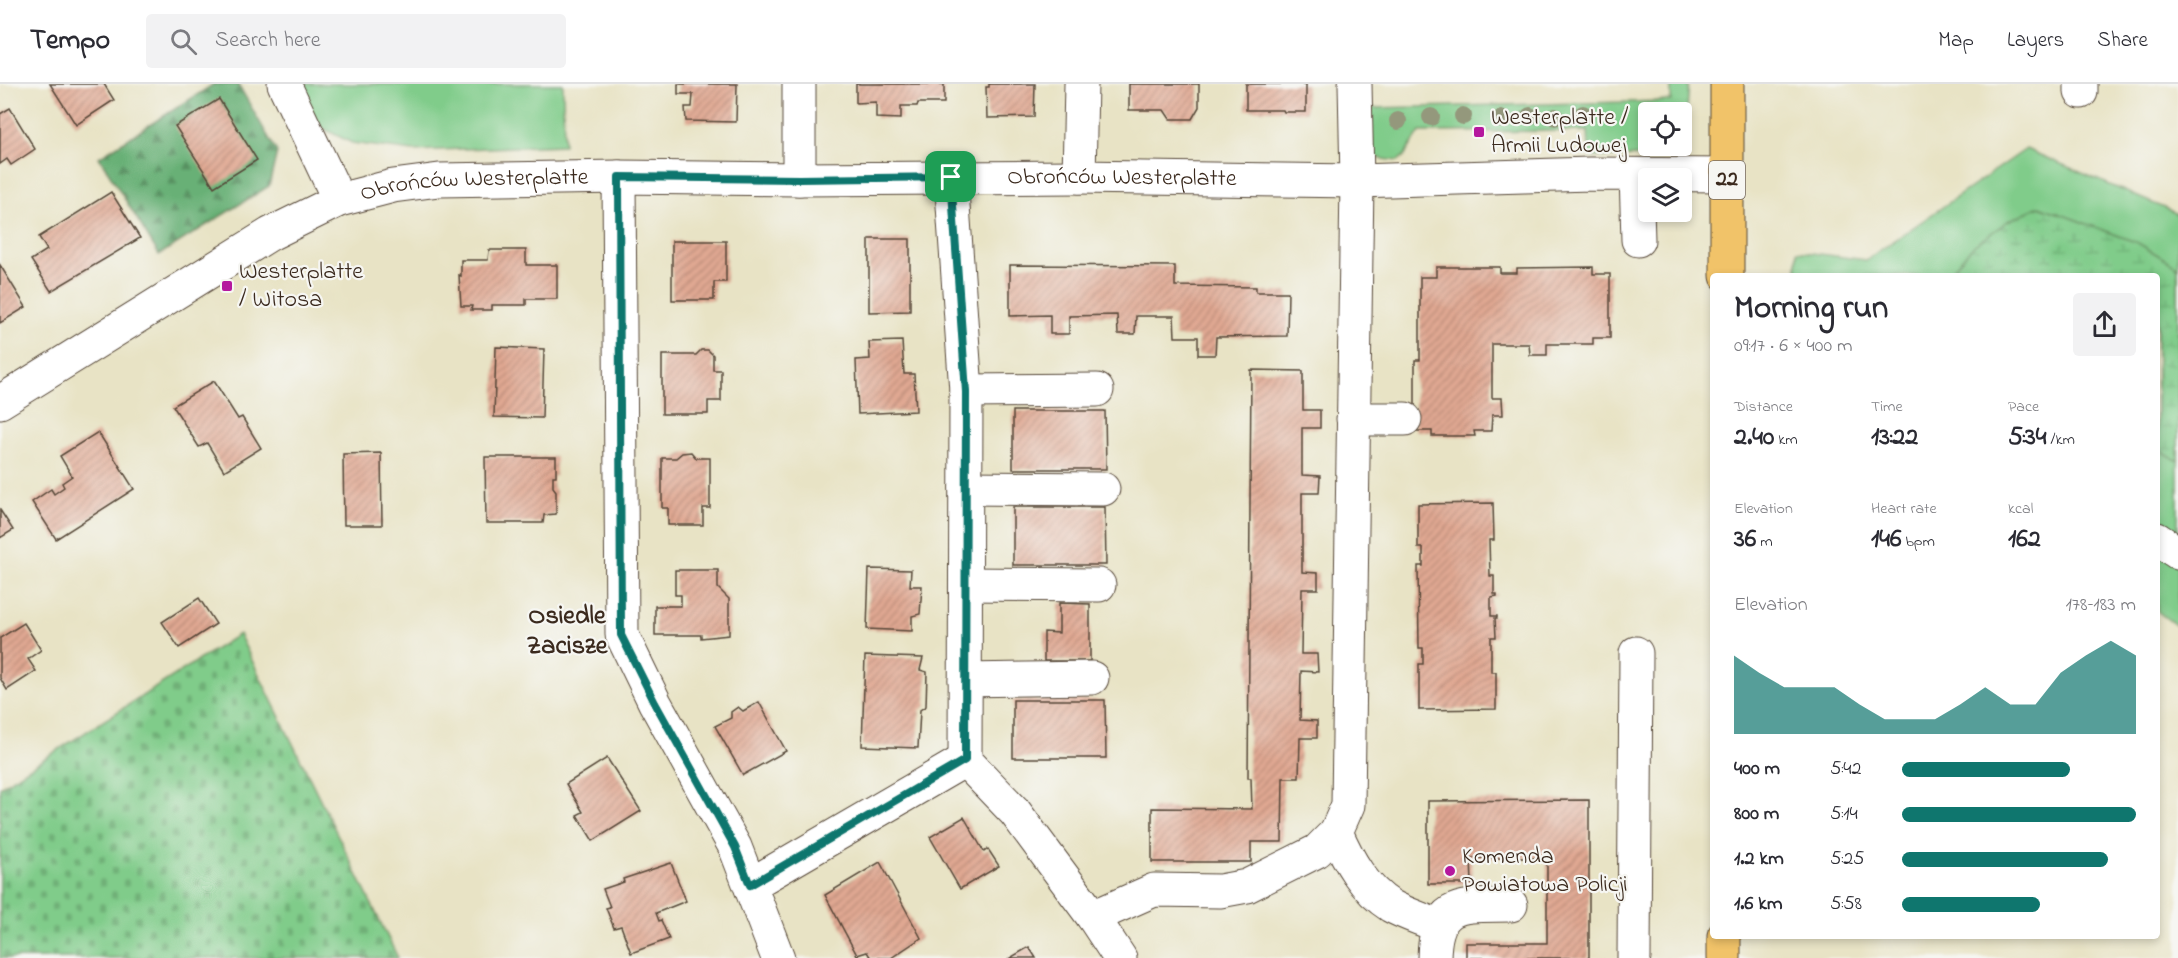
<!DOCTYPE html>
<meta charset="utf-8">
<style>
body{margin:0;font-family:"Indie Flower",sans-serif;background:#f2f2f3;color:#2b2b33;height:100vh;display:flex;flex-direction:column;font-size:22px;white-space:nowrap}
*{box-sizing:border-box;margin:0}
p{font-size:20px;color:#7c7c81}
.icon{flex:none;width:33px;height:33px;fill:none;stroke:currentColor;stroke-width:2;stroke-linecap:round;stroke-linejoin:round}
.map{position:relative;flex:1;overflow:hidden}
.panel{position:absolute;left:1710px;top:189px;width:450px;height:666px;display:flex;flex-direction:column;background:#fff;border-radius:6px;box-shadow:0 3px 9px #0003}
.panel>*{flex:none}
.buttons{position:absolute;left:1638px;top:18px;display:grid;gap:12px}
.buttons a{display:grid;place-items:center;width:54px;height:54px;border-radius:6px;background:#fff;box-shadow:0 3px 9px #0003;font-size:30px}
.pin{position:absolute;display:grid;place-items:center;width:51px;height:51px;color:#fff;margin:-26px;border-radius:12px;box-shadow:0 3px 9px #0006}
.round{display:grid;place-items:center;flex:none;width:63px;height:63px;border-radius:6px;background:#f2f2f3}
.overview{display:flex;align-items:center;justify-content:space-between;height:102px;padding:0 24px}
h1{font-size:33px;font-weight:800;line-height:45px}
.figures{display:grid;grid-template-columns:repeat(3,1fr);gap:9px;height:102px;padding:6px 24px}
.figures div{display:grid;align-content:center}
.figures b{font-size:26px;font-weight:800}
.figures small{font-size:16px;font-weight:400}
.figures p{font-size:16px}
.chart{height:168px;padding:12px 24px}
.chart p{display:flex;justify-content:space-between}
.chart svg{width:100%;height:108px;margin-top:6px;fill:#0f766e;opacity:.7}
ul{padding:0 24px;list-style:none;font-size:20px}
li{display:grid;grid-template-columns:96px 72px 1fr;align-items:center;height:45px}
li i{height:15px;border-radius:8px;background:#0f766e}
header{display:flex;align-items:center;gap:36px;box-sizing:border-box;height:84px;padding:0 30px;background:#fff;border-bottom:2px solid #e1e1e2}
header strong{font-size:28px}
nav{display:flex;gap:33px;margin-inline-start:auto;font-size:21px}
.search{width:420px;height:54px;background:#f2f2f3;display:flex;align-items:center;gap:15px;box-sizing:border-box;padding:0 21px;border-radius:6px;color:#7c7c81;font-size:22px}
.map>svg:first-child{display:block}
.grass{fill:#80cc8a;stroke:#5e7b54;stroke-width:1.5}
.forest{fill:url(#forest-firs);stroke:#526d4a;stroke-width:1.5}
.wetland{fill:url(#wetland-marsh);stroke:#5e7b54;stroke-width:1.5}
.cemetery{fill:url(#cemetery-stones);stroke:#5e7b54;stroke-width:1.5}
.building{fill:url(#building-hatch)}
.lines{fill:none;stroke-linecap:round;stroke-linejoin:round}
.minor-casing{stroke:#554637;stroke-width:35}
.major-casing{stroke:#554637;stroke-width:35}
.minor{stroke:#fff;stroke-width:33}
.major{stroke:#f1c369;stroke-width:33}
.tree{fill:#94987b}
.route-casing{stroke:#fff;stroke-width:12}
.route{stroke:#0f766e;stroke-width:8}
.poi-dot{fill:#b5179e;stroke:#f6f6f2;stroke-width:2}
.labels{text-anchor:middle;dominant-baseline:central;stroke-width:4.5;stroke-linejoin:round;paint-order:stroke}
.shield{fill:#f6f6f2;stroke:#73675e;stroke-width:1.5}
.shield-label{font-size:22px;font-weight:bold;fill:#3b2a1e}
.poi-label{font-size:24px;fill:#3b2a1e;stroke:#f6f6f2;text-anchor:start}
.street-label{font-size:24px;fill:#3b2a1e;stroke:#f6f6f2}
.neighbourhood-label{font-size:26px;font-weight:bold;fill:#3b2a1e;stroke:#f6f6f2}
</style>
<header>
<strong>Tempo</strong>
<div class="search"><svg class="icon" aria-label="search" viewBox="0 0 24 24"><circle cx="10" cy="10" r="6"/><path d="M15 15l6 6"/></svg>Search here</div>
<nav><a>Map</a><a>Layers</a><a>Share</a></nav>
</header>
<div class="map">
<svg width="2178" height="874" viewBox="0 0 2178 874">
<defs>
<pattern id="forest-firs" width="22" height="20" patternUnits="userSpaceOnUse" patternTransform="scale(1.5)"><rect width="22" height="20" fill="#68b076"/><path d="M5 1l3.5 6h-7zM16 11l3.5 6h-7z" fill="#578f60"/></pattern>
<pattern id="wetland-marsh" width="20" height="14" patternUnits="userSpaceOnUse" patternTransform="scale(1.5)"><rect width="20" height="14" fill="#80cc8a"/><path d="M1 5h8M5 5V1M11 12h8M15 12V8" fill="none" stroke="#70af77"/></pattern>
<pattern id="cemetery-stones" width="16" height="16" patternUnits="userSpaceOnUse" patternTransform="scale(1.5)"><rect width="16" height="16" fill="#80cc8a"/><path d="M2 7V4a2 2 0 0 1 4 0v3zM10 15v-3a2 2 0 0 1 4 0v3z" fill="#70af77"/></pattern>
<pattern id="building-hatch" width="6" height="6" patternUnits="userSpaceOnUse" patternTransform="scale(1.5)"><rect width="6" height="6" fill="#e0a892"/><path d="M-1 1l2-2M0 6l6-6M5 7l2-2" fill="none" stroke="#b78977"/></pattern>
</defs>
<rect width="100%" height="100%" fill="#f6f6f2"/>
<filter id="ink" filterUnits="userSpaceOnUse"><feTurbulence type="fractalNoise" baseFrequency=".0167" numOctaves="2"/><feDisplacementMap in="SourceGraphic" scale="12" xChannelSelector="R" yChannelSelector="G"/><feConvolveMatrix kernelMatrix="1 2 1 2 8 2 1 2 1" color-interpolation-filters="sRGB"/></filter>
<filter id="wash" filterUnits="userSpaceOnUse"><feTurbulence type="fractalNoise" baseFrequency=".008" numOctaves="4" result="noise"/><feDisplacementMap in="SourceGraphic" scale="24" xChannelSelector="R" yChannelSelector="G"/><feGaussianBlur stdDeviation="1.35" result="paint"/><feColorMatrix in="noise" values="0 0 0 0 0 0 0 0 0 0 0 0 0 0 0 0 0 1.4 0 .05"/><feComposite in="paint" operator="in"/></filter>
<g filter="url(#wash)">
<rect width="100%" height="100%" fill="#e8e3c5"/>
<!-- grass -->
<g class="grass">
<path d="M300,0H563L564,61L413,67L352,59L318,42Z"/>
<path d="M1671,0H1689L1685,51L1682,55V28H1648V62H1676L1654,72L1591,73L1589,69L1588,47L1420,48L1404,72L1398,77L1382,75L1356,66L1372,24L1671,17Z"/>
<path d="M2026,65L2178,130V543L2157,527V192H1797V167L1866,176Z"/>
</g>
<!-- forest -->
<path class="forest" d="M214,0H238L277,68L269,102L159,171L99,73Z"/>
<!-- wetland -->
<path class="wetland" d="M2039,122L2138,159L2178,183V377L2157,364V192H1947L1972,163L2008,137Z"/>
<!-- cemetery -->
<path class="cemetery" d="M239,550L398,874H0V703Z"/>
<g id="blocks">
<!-- building -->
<g class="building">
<path d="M50,0H104L114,16L76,41Z"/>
<path d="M678,0H737L736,38L686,37L685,23H692L693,10H678Z"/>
<path d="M856,0H944V19H918L917,22H901V35L876,34V18L856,19Z"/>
<path d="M989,0H1035L1034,33L987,34L986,3H989Z"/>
<path d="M1129,0H1199V23L1192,35H1170L1164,26H1129Z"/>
<path d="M1246,0H1306V28H1284L1283,26H1246Z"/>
<path d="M219,15L257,76L214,103L175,42Z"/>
<path d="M10,24L35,65L11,81L7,75L0,80V30Z"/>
<path d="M111,108L140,154L51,207L31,176L47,166L39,153Z"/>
<path d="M869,155H910V227L869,228Z"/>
<path d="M672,157H726V198H714V216H672Z"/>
<path d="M489,166H526V181H557V215H526V221H492V226H471L472,222H461L459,191L461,192V176H488Z"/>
<path d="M0,181L26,223L0,239Z"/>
<path d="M1010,181L1175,182V202L1256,203V208H1288L1287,252L1216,253L1215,271H1198V253H1175L1174,232H1136L1135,250H1118L1117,231L1069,232V250H1050V231L1010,232Z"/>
<path d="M1436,183H1500V189H1517V184L1593,183V190H1610V254H1593V260H1547V271H1530L1529,260H1492V314H1502L1503,331H1492L1491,347H1474L1475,352H1432V347H1415V276H1420V193H1436Z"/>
<path d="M902,257L904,290H914L916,327L858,330L856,276L870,275L869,258Z"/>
<path d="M496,263L544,265L542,334L494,333Z"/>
<path d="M701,266H708L713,271V286H721V317H708V330H662V271H696Z"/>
<path d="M1251,286L1303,287V326H1320V344H1302V391L1320,392L1319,409H1302V488L1318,489V505H1302L1301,570H1317L1318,588L1301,587L1300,636L1317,637V654H1300L1299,694H1283L1282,758H1251V778H1152V724L1252,725L1251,694H1248Z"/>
<path d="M214,297L238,335L242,333L261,364L224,387L207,359L199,363L173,322Z"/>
<path d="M1013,327H1105L1106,385H1013Z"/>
<path d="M98,348L134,405L56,455L32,418L51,405L54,410L64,403L62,399L72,392L60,372Z"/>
<path d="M691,368L696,374H710V424H703V441H668V424H662V374H676L682,369Z"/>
<path d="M381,369L382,441H344L343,370Z"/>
<path d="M485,373H556V392H553V403L556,407V430L544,431L543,439H486Z"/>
<path d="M1493,419L1494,456H1489L1490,492H1494V510H1497V512L1491,513V532H1497V534H1495L1496,553H1491V588H1496V625L1419,626V580H1423V564H1419L1418,482H1423V464H1418V420Z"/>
<path d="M1013,423H1105L1106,481H1013Z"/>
<path d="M0,426L13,446L0,454Z"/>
<path d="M869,485L911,486L910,502H922L920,530L912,532V547L867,545Z"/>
<path d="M675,486H718V504L729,515V551L701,554V551H655V522H681V511H675Z"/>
<path d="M199,514L216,540L179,564L162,538Z"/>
<path d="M1059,519L1090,520V577H1044V548L1059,549Z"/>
<path d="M24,539L41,566L28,575L36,587L7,606L0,594V554Z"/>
<path d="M865,572L923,574L920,586L927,588L926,622L920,626L918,664L862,662Z"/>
<path d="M1013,616H1105L1106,674H1013Z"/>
<path d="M759,618L786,667L743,691L715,642L731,634V628L738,623L743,627Z"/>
<path d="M607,674L641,727L593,757L577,731L583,728L566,700Z"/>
<path d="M1589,716V874H1466V859H1547V774H1471L1472,800H1428V717Z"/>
<path d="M964,733L984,768L988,765L999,782L960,805L930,753Z"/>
<path d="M880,778L921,854L891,874H871L867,868L857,871L825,811Z"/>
<path d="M671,779L686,817L656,829L659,837L661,836L669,855L631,869L621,842L614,844L606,824L610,823L603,805L624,798L623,795Z"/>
<path d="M1029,863L1036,874H1010Z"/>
</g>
</g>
</g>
<g filter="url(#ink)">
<use href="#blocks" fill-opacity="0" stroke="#554637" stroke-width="1.5"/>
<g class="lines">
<!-- minor casing -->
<g class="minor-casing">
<g id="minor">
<path d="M284,0L339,116"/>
<path d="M2081,8V0"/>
<path d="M1636,91L1638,156"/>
<path d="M619,93L622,551L655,619L735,763L778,874"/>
<path d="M951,93L966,307L965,676L1015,728L1093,833L1120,874"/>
<path d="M1079,93L1081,0"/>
<path d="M799,95V0"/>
<path d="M966,307L1097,306"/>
<path id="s1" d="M0,318L270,150L339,116L393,102L439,96L619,93L799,95L1079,93L1357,97L1590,90L1727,91"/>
<path d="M1353,335H1405"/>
<path d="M966,404L1103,405"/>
<path d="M2157,455L2178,469"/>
<path d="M966,500L1099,501"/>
<path d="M965,596L1092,594"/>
<path d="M1336,748C1348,776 1364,805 1391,822C1405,830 1423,835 1438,842"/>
<path d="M750,801L965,676"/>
<path d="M1093,833L1154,806L1220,807L1247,802L1317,767L1336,748L1348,721L1357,97L1355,0"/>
<path d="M1434,874C1435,815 1464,822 1511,821"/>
<path d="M1634,874L1636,569"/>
</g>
</g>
<!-- major casing -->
<g class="major-casing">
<g id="major">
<path d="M1727,0V192"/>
<path d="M1724,874V852"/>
</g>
</g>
<!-- minor -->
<use href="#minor" class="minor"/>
<!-- major -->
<use href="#major" class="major"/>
</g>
<!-- trees -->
<g class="tree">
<circle cx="1583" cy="30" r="9"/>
<circle cx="1463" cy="32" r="9"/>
<circle cx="1530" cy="32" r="9"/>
<circle cx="1431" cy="33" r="9"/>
<circle cx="1555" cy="33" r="9"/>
<circle cx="1501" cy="35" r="9"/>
<circle cx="1398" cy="37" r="9"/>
</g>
</g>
<g class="lines" filter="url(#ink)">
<!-- route casing -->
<g class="route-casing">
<path id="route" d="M619,93L799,95L951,93L966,308L965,676L750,801L735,763L655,619L621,551Z"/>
</g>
<!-- route -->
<use href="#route" class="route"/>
</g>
<!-- markers -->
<g class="poi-dot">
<rect x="1473" y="42" width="12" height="12" rx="3"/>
<rect x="221" y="196" width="12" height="12" rx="3"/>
<circle cx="1450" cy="787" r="6"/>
</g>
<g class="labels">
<!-- shield labels -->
<rect class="shield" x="1709" y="77" width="36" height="38" rx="4.5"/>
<g class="shield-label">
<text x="1727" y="96">22</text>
</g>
<!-- poi labels -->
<g class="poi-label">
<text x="1491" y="34">Westerplatte /<tspan x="1491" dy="28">Armii Ludowej</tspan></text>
<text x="239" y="188">Westerplatte<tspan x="239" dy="28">/ Witosa</tspan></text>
<text x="1462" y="773">Komenda<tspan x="1462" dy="28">Powiatowa Policji</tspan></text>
</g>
<!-- street labels -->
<g class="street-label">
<text stroke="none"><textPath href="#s1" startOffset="1180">Obrońców Westerplatte</textPath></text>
<text stroke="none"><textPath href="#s1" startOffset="532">Obrońców Westerplatte</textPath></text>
</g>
<!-- neighbourhood labels -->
<g class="neighbourhood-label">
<text x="567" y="533">Osiedle<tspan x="567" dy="30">Zacisze</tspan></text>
</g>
</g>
</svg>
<div class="buttons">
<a><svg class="icon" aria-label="locate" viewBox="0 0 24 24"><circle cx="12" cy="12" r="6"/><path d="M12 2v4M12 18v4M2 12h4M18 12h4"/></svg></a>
<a><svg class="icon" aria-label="layers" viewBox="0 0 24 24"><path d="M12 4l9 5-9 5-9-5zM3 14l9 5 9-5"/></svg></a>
</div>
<div class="pin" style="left:951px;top:93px;background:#1e9e55"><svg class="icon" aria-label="arrive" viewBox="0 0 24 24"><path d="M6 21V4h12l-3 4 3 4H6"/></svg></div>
<section class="panel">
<div class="overview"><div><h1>Morning run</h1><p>09:17 · 6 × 400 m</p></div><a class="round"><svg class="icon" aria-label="share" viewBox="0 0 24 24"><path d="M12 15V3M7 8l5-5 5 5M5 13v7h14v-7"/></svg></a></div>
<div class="figures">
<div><p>Distance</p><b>2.40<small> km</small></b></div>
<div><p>Time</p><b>13:22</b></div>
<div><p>Pace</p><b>5:34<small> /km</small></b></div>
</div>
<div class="figures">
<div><p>Elevation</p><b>36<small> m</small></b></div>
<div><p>Heart rate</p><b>146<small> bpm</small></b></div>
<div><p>kcal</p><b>162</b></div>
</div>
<div class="chart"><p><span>Elevation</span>178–183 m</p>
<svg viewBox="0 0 160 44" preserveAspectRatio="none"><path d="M0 44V12L10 19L20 25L30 25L40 25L50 32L60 38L70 38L80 38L90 32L100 25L110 32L120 32L130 19L140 12L150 6L160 12V44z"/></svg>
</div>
<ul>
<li><b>400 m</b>5:42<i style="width:72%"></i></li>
<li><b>800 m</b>5:14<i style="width:100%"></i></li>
<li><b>1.2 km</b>5:25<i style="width:88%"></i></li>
<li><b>1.6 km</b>5:58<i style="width:59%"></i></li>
</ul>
</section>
</div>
